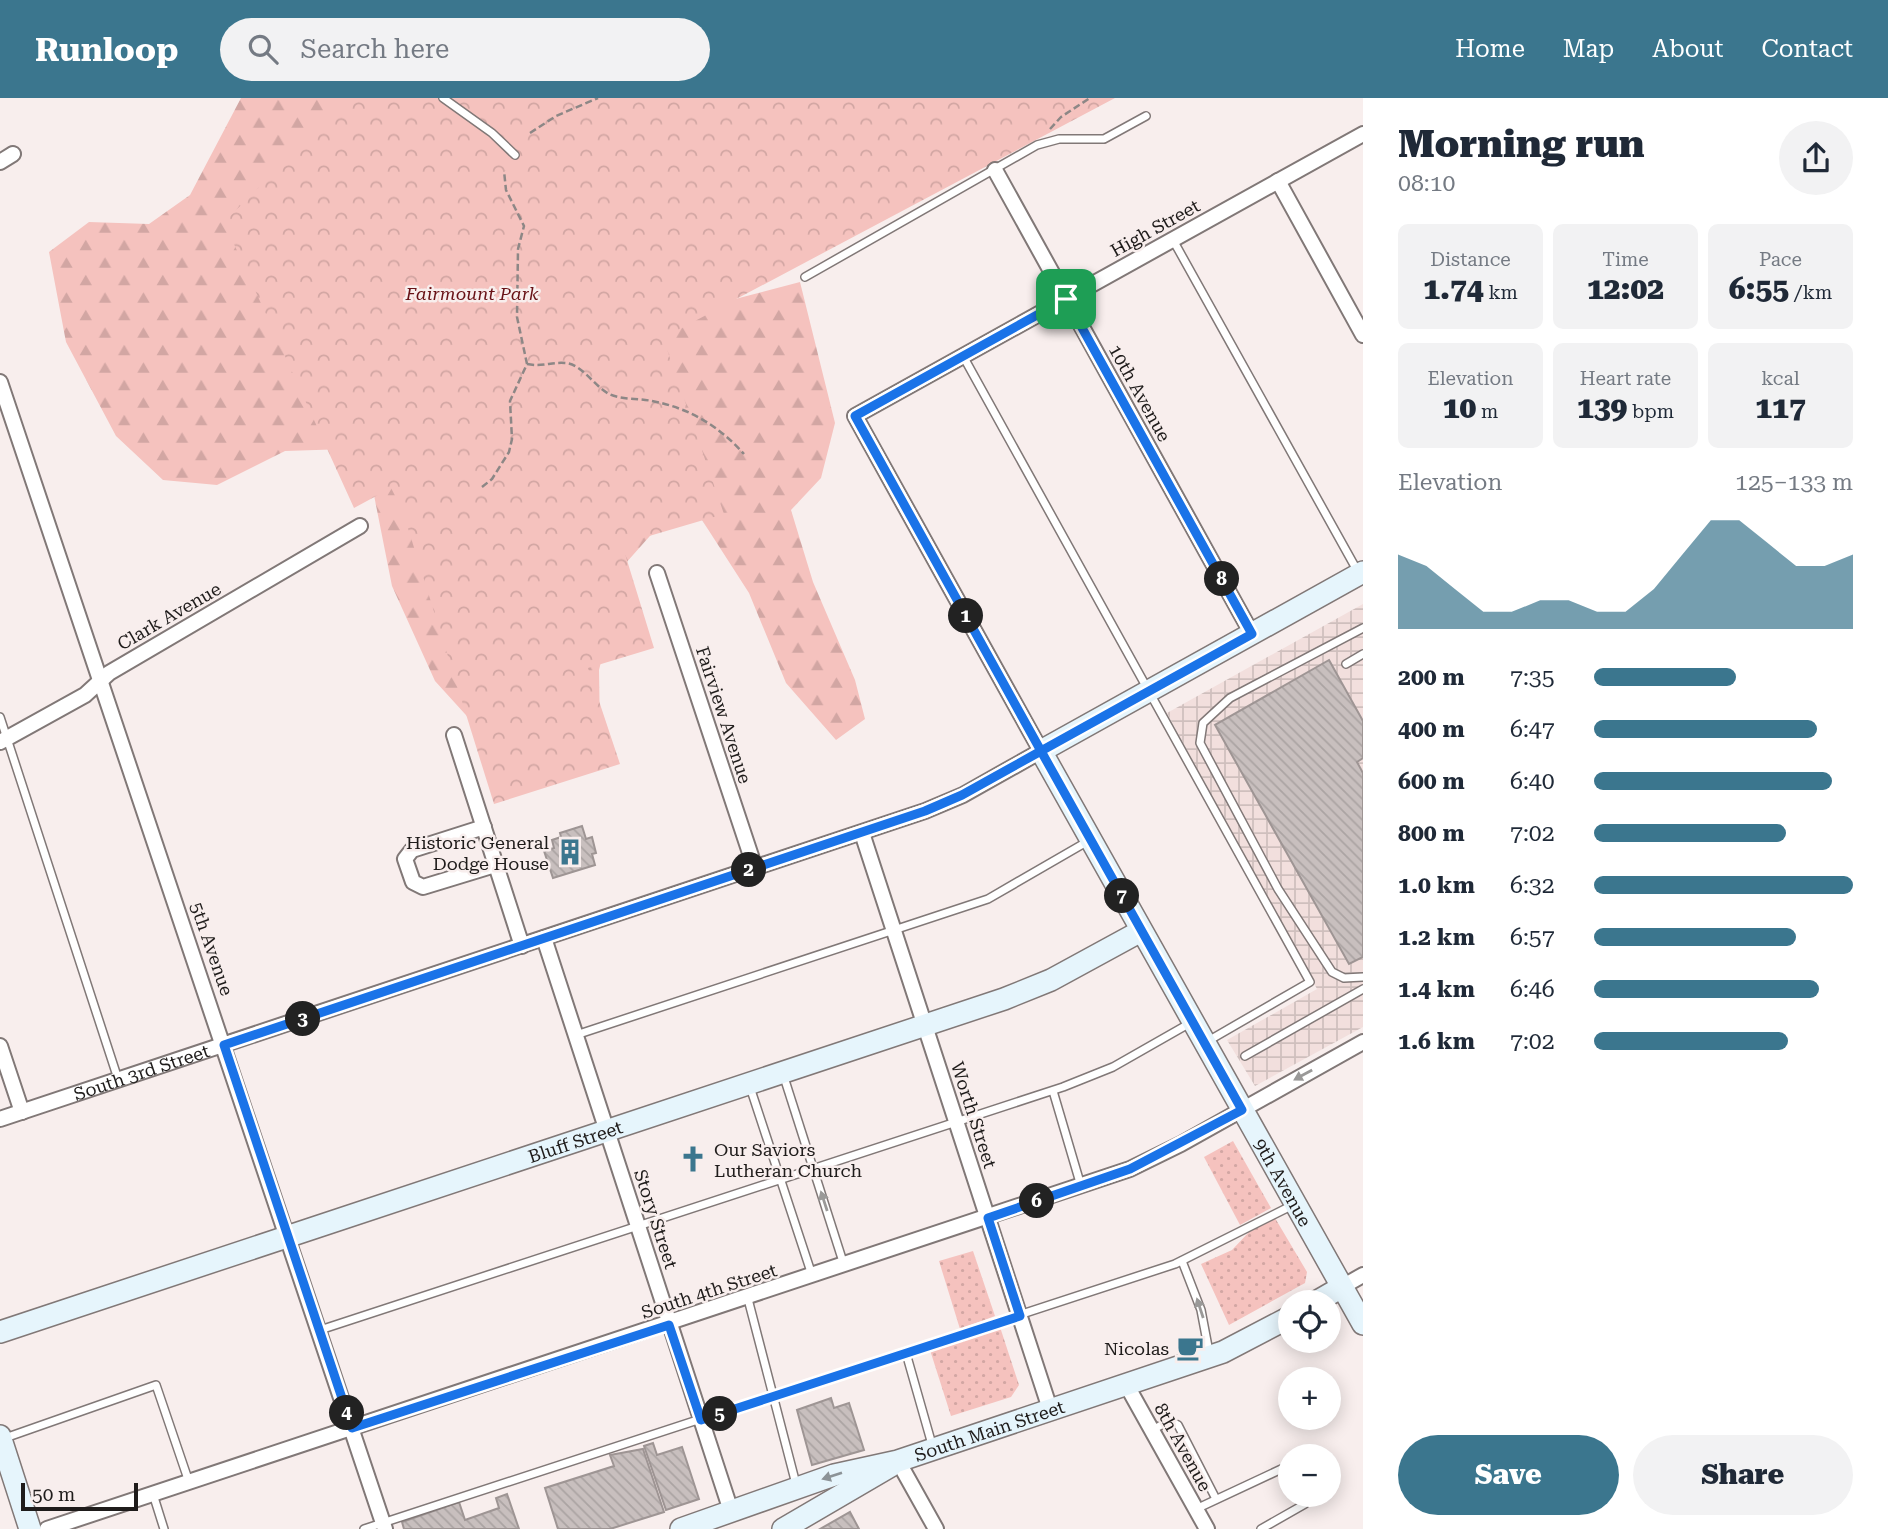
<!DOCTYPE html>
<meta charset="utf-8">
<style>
body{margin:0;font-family:"Roboto Serif",serif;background:#f2f2f3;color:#1f2937;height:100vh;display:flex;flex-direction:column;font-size:26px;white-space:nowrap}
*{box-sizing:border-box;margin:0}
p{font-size:23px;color:#747a83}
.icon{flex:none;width:38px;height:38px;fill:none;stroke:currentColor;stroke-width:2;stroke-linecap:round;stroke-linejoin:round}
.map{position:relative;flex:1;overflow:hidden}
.panel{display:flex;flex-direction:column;background:#fff;width:525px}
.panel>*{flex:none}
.fabs{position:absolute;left:1278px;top:1192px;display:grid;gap:14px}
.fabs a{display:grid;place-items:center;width:63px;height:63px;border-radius:50%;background:#fff;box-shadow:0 4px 18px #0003;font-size:35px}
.scale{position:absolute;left:21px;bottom:18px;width:117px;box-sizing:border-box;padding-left:7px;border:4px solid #1f1c1b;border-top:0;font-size:19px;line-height:24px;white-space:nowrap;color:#1f1c1b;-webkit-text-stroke:5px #f8eeed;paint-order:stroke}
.pin{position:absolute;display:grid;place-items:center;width:60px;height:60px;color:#fff;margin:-30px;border-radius:14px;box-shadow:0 4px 10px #0006}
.km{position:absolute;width:35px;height:35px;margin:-18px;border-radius:50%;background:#222;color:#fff;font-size:19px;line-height:35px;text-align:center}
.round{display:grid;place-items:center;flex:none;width:74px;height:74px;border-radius:37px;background:#f2f2f3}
.overview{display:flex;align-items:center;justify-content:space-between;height:119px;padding:0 35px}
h1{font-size:38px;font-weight:800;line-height:52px}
.metrics{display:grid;grid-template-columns:repeat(3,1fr);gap:10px;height:119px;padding:7px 35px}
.metrics div{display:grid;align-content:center;border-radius:10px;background:#f2f2f3;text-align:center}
.metrics b{font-size:30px;font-weight:800}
.metrics small{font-size:19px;font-weight:400}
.metrics p{font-size:19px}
.chart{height:196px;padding:14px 35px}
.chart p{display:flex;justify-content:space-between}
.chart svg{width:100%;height:126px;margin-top:7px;fill:#3b768e;opacity:.7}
.action{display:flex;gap:14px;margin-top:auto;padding:14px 35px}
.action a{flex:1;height:80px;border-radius:42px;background:#3b768e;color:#fff;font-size:28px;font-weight:800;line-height:80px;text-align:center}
.action a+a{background:#f2f2f3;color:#1f2937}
ul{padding:0 35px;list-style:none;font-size:23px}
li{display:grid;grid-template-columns:112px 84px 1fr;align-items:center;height:52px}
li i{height:18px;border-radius:9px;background:#3b768e}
header{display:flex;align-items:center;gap:42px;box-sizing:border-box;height:98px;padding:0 35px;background:#3b768e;color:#fff}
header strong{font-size:33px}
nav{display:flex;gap:38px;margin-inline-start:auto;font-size:24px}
.search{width:490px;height:63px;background:#f2f2f3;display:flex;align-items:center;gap:18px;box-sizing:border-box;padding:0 24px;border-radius:38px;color:#747a83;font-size:26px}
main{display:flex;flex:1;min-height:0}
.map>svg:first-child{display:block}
.industrial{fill:url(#industrial-grid)}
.grass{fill:url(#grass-dots)}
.forest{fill:url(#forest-firs)}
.park{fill:url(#park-crowns)}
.building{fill:url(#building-back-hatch);stroke:#9e9594;stroke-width:2}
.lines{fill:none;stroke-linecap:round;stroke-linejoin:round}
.lane-casing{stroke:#817877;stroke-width:10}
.street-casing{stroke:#817877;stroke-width:18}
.secondary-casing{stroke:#817877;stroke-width:24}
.path{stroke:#8d8786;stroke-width:2.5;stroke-dasharray:7 3.5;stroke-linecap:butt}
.lane{stroke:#fff;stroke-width:7}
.street{stroke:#fff;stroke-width:14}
.secondary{stroke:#e6f5fc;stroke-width:21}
.oneway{fill:#9a9998}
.oneway2{fill:#8c9397}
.route-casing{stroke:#fff;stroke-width:14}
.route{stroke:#1a73e8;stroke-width:9}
.labels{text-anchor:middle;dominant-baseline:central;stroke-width:5;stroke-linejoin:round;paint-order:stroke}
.street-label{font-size:18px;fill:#1f1c1b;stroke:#f8eeed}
.park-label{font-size:18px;font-style:italic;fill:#681216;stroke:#f8eeed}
.poi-label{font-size:18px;fill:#1f1c1b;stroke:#f8eeed;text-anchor:end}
</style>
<header>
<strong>Runloop</strong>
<div class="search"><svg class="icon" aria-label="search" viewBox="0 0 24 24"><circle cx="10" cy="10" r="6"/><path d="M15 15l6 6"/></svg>Search here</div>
<nav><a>Home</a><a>Map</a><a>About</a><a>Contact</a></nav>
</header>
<main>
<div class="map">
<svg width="1363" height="1431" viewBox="0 0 1363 1431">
<defs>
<pattern id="industrial-grid" width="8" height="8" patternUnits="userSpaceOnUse" patternTransform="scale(1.75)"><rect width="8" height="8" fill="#f2dfdd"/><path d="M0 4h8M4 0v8" fill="none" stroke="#cfbfbd"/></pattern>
<pattern id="grass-dots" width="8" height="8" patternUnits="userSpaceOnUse" patternTransform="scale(1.75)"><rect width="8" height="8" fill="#f5c2be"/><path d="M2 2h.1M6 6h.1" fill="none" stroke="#d2a6a3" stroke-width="1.8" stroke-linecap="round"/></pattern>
<pattern id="forest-firs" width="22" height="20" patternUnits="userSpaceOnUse" patternTransform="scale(1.75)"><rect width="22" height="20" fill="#f5c2be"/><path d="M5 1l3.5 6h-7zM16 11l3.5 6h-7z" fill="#d2a6a3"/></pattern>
<pattern id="park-crowns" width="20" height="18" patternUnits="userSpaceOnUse" patternTransform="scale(1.75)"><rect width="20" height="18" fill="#f5c2be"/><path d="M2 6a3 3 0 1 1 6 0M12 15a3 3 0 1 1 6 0" fill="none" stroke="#d2a6a3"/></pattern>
<pattern id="building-back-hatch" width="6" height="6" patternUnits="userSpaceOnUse" patternTransform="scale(1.75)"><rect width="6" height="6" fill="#c8bfbe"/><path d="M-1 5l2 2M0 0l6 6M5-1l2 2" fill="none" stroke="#aba4a3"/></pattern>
</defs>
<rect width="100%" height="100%" fill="#f8eeed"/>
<!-- industrial -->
<path class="industrial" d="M1363,506V929L1255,988L1227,942L1317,891L1167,615Z"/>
<!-- grass -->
<g class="grass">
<path d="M1233,1043L1271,1110L1240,1127L1204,1059Z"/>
<path d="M1275,1120L1307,1174L1305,1185L1229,1227L1201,1166L1232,1152L1250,1133Z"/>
<path d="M973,1153L995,1218L960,1231L939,1163Z"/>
<path d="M1000,1229L1019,1287L1011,1299L951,1318L930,1252Z"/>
</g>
<!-- forest -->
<g class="forest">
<path d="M241,0H350L347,351L285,353L217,387L163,382L116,338L66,244L49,154L89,124L149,126L190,97Z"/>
<path d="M800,184L835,325L821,380L791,412L813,484L855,582L865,621L836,642L786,585L749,495L702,422L665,421L625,466L599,572L600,634L515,671L435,583L392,488L370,377L390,291Z"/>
</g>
<!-- park -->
<path class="park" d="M330,0H1115L663,240L724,416L622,446L654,550L588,570L620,666L494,706L402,411L391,390L354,410L224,124L337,12Z"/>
<!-- building -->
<g class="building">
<path d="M1329,562L1363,623V660L1357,664L1363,675V859L1349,866L1215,627Z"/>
<path d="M582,728L586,741L592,739L596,755L592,756L595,767L553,780L544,753L554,750L552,742L561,739L560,735Z"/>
<path d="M831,1300L834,1310L849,1305L864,1352L812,1367L797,1312Z"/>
<path d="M653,1345L657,1357L682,1349L699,1401L666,1412L644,1348Z"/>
<path d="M643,1351L664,1414L610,1431H558L545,1390L614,1368L610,1357Z"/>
<path d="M507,1396L519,1431H404L402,1424L459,1404L465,1422L499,1410L496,1400Z"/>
<path d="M850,1414L859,1431H820Z"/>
</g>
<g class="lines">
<!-- lane casing -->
<g class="lane-casing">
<g id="lane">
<path d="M443,0L492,35L515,57"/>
<path d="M1173,142L1358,474"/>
<path d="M805,179L1037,47L1059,41H1104L1146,18"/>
<path d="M963,258L1310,884L1208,943"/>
<path d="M1363,530L1230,600L1203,625L1200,645L1278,791L1332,874L1344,880L1363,879"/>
<path d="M1346,566L1363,556"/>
<path d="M0,619L118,981"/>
<path d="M576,937L988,801L1090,742"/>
<path d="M1245,958L1363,891"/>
<path d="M783,976L844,1167"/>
<path d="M750,989L812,1177"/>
<path d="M1053,993L1081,1088"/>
<path d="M1182,1163L1201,1212L1209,1254"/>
<path d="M748,1201L796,1386"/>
<path d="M320,1232L1063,989L1113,969L1192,924"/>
<path d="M906,1255L933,1350"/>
<path d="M1152,1332L1169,1323L1178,1327L1216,1401"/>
<path d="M5,1340L156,1287L189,1384"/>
<path d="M153,1396L164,1431"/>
<path d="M1196,1411L1290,1367"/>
<path d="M364,1431L1175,1166L1295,1106"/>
<path d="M1261,1431L1305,1406L1311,1396"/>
</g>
</g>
<!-- street casing -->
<g class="street-casing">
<g id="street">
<path d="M0,64L13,56"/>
<path d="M995,72L1252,536"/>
<path d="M1278,83L1363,237"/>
<path d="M0,284L385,1431"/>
<path d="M657,475L755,770"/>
<path d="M454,637L522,848"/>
<path d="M0,644L85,597L109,575L360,428"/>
<path d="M484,729L412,752L405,761L413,784L423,789L495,767"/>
<path d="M862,735L1050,1311"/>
<path d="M544,840L731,1413"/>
<path d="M0,948L22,1014"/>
<path id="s1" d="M0,1021L925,713L963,697L1041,653L855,318L1363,36"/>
<path d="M1342,1189L1363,1177"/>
<path d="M1126,1286L1207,1431"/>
<path d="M898,1363L936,1431"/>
<path d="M47,1431L1130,1071L1181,1046L1363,944"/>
</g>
</g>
<!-- secondary casing -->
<g class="secondary-casing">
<g id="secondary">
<path id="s2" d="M1363,474L1041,653L1363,1226"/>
<path d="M1316,1204L1342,1189"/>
<path id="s3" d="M0,1234L1004,901L1051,882L1141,833"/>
<path d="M0,1338L30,1431"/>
<path id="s4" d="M681,1431L834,1377L898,1363L1223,1254L1290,1219"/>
<path d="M783,1431L891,1368"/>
</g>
</g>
<!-- path -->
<g class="path">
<path d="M1050,31L1061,19L1090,0"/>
<path d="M530,35L556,18L598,0"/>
<path d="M527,266C542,269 551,264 565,265C582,266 594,288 609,296C622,302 638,300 652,303C689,310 719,328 744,356"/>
<path d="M482,389L492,381L509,354L512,341L510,303L527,266L517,219L518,151L524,128L506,92L504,73"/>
</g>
<!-- lane -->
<use href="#lane" class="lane"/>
<!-- street -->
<use href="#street" class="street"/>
<!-- secondary -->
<use href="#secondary" class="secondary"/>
</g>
<!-- one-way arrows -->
<defs><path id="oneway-solid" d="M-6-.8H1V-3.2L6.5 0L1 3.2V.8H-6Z" transform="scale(1.75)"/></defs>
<g class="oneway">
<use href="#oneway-solid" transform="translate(1303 977) rotate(151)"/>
<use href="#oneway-solid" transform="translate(824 1103) rotate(-108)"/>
<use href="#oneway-solid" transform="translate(1200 1210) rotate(-108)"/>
</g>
<use class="oneway2" href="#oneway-solid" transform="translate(832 1378) rotate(162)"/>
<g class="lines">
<!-- route casing -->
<g class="route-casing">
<path id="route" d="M1066,201L855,318L1041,653L962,697L925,713L224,947L352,1330L669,1227L701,1322L1020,1218L988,1120L1130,1071L1242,1012L1041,653L1252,536L1066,201"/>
</g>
<!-- route -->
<use href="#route" class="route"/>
</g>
<!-- icons -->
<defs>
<g id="building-bare" transform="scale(2.1)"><path d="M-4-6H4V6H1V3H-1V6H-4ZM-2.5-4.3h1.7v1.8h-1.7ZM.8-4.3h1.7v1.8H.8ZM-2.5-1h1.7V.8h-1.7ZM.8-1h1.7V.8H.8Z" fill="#3b768e" stroke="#f8eeed" stroke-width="2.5" paint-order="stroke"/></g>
<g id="church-bare" transform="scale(2.1)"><path d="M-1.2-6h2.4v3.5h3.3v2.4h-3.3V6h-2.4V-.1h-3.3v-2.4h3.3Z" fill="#3b768e" stroke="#f8eeed" stroke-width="2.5" paint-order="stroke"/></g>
<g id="cafe-bare" transform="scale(2.1)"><path d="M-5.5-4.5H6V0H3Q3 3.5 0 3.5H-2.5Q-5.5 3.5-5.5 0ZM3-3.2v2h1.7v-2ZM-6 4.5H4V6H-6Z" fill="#3b768e" stroke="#f8eeed" stroke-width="2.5" paint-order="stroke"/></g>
</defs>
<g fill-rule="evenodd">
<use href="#building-bare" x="570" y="754"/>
<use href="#church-bare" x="693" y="1061"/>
<use href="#cafe-bare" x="1190" y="1250"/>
</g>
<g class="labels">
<!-- street labels -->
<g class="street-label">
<text transform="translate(1155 130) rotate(-29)">High Street</text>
<text transform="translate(1140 295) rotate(61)">10th Avenue</text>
<text transform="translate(169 518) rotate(-30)">Clark Avenue</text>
<text transform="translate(724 617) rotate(72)">Fairview Avenue</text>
<text transform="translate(212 851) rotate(71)">5th Avenue</text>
<text stroke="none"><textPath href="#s1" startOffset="149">South 3rd Street</textPath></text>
<text transform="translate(974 1017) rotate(72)">Worth Street</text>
<text stroke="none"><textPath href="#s3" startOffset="606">Bluff Street</textPath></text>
<text stroke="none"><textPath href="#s2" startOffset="863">9th Avenue</textPath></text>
<text transform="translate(656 1121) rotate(72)">Story Street</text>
<text transform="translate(709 1193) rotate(-18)">South 4th Street</text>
<text stroke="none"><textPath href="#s4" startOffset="324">South Main Street</textPath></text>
<text transform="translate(1183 1349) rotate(61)">8th Avenue</text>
</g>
<!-- park labels -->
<g class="park-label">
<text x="472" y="195">Fairmount Park</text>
</g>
<!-- poi labels -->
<g class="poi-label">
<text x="549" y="744">Historic General<tspan x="549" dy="21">Dodge House</tspan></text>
<text x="714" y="1051" text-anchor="start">Our Saviors<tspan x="714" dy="21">Lutheran Church</tspan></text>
<text x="1169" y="1250">Nicolas</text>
</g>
</g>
</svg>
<div class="fabs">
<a><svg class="icon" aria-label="locate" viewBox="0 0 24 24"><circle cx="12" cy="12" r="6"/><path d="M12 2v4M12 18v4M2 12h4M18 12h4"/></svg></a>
<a>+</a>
<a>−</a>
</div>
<div class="scale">50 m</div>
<div class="pin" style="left:1066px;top:201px;background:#1e9e55"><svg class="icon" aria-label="arrive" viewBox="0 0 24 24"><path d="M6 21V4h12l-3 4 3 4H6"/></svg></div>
<b class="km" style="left:966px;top:518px">1</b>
<b class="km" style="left:749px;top:772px">2</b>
<b class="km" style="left:303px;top:921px">3</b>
<b class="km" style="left:347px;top:1315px">4</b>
<b class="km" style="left:720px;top:1316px">5</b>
<b class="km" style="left:1037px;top:1103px">6</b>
<b class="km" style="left:1122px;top:798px">7</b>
<b class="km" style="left:1222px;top:481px">8</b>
</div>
<section class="panel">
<div class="overview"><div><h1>Morning run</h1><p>08:10</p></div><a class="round"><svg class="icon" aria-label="share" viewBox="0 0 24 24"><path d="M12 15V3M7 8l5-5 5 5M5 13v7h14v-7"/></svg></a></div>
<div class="metrics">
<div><p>Distance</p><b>1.74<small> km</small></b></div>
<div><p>Time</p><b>12:02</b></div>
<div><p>Pace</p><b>6:55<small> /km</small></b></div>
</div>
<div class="metrics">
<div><p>Elevation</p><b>10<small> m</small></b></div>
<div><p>Heart rate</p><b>139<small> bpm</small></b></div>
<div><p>kcal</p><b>117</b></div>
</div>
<div class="chart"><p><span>Elevation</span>125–133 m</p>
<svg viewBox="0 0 160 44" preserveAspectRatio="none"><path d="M0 44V18L10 22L20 30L30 38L40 38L50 34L60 34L70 38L80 38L90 30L100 18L110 6L120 6L130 14L140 22L150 22L160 18V44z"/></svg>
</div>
<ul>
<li><b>200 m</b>7:35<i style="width:55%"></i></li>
<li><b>400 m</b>6:47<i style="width:86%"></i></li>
<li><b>600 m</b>6:40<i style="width:92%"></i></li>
<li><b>800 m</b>7:02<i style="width:74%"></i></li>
<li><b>1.0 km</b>6:32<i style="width:100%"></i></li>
<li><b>1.2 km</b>6:57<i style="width:78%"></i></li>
<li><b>1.4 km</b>6:46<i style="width:87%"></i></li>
<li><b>1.6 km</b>7:02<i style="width:75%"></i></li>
</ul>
<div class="action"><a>Save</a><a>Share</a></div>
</section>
</main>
